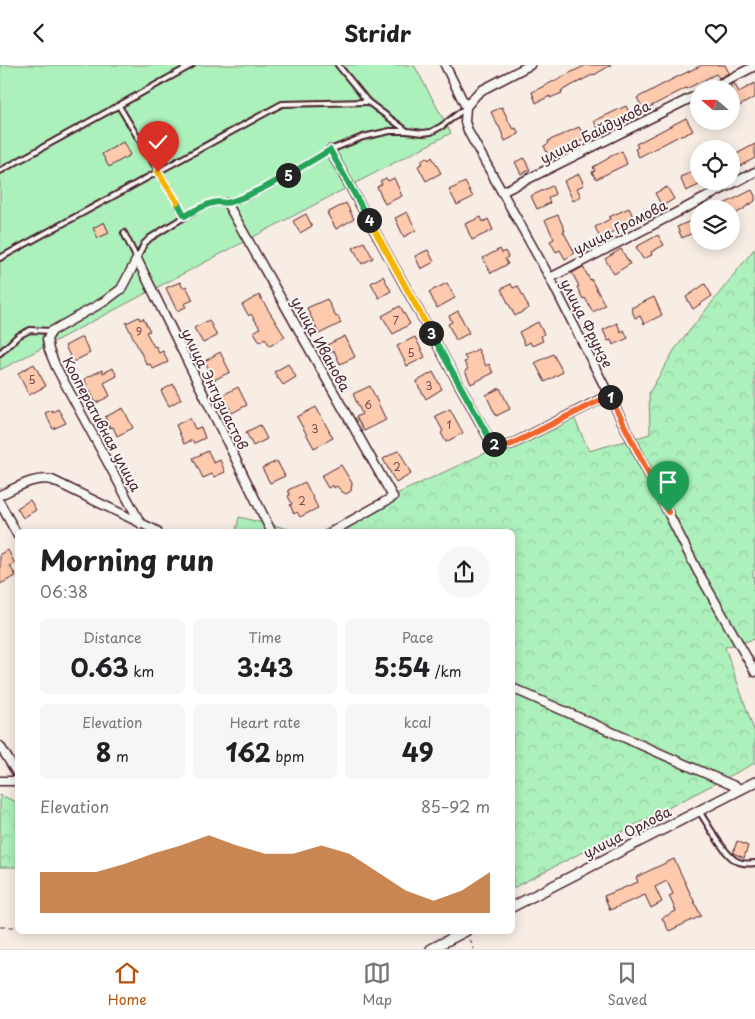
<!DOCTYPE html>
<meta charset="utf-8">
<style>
body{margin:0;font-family:"Playpen Sans",sans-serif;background:#f6f6f6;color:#202124;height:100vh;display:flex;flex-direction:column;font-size:19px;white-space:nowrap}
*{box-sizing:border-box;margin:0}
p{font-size:16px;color:#757577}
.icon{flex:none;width:28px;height:28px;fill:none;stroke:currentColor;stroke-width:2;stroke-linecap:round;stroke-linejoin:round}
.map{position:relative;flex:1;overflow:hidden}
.panel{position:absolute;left:15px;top:464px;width:500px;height:405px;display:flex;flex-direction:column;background:#fff;border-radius:8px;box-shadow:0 2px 12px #0003}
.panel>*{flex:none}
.needle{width:32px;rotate:290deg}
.fabs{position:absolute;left:690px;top:15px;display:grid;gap:10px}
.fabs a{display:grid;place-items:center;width:50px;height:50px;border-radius:50%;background:#fff;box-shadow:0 2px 12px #0003;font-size:25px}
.pin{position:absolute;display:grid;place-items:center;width:42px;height:42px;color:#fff;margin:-51px -21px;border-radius:50% 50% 50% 0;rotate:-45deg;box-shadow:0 0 5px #0007}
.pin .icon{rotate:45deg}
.km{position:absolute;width:25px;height:25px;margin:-12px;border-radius:50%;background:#222;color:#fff;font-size:14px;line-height:25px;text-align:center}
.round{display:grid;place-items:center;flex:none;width:52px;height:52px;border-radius:26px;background:#f6f6f6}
.overview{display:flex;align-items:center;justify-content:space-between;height:85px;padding:0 25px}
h1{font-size:28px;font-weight:700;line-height:38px}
.stats{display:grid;grid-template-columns:repeat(3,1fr);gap:8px;height:85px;padding:5px 25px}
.stats div{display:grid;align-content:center;border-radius:8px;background:#f6f6f6;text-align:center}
.stats b{font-size:25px;font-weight:700}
.stats small{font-size:14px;font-weight:400}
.stats p{font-size:14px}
.chart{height:140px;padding:10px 25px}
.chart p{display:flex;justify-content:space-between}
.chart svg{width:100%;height:90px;margin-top:5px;fill:#b45309;opacity:.7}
header{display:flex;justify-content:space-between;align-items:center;height:65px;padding:0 25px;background:#fff;font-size:22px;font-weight:700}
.tabs{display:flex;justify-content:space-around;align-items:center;height:70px;border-top:1px solid #e0e0e0;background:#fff;font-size:14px;color:#757577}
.tabs a{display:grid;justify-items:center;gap:2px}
.tabs .current{color:#b45309}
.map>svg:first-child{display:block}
.green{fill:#acf0bb;stroke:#7b8873}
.forest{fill:url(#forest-crowns);stroke:#7b8873}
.building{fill:#fdcaae;stroke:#4a1f2b}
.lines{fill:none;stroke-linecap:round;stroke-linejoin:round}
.service-casing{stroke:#4a1f2b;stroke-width:8}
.minor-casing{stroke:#4a1f2b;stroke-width:11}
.tertiary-casing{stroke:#4a1f2b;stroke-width:12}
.path{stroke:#4a1f2b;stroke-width:1;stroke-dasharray:5 4;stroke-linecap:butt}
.service{stroke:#f6f6f2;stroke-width:4}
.minor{stroke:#f6f6f2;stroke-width:8}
.tertiary{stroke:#f6f6f2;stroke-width:9}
.split-1-casing{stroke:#fff;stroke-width:10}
.split-2-casing{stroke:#fff;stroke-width:10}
.split-3-casing{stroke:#fff;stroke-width:10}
.split-4-casing{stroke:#fff;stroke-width:10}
.split-5-casing{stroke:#fff;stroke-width:10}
.split-6-casing{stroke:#fff;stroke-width:10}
.split-7-casing{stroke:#fff;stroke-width:10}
.split-1{stroke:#f0652b;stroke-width:6}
.split-2{stroke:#f0652b;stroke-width:6}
.split-3{stroke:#22a559;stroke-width:6}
.split-4{stroke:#f5b400;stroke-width:6}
.split-5{stroke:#22a559;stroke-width:6}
.split-6{stroke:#22a559;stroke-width:6}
.split-7{stroke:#f5b400;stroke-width:6}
.labels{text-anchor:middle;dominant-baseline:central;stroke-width:4;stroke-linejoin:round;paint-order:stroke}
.number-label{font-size:11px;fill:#774a4c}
.street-label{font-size:14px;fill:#4a1f2b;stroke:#f6f6f2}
</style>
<header><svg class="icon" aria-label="back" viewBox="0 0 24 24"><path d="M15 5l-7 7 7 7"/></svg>Stridr<svg class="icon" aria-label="heart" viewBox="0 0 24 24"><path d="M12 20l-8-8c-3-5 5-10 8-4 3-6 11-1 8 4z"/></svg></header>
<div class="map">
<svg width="755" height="884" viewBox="0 0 755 884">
<defs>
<pattern id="forest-crowns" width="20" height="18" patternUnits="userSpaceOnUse" patternTransform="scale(1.25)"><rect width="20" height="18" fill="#acf0bb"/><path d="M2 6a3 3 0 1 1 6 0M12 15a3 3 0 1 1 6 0" fill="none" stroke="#96cda1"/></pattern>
</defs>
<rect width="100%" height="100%" fill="#f7ede4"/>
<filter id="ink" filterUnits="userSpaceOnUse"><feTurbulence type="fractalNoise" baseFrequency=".02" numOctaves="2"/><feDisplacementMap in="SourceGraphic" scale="10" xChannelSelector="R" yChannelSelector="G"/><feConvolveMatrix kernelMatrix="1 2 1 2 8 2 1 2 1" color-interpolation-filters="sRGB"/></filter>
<g filter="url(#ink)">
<!-- green -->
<path class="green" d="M0,0H414L451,68L0,305Z"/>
<!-- forest -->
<g class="forest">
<path d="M755,183V504L753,507L755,534V574L725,582L755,668V698L513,823L512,466H323L351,450L572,348L589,386L650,369L649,328L675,284Z"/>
<path d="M239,452L297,466H236Z"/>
<path d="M0,730L17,737V802H0Z"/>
</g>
<!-- building -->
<g class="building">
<path d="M586,0H611L594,10V9L561,26L562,28L550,33V31L536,38L532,27Z"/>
<path d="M702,0H725L729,8L719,13L716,9L686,24V23L644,45L637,33L671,15Z"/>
<path d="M734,18L739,27L755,18V32L731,46V19Z"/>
<path d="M626,41L631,51L610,61L611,63L600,68L594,56Z"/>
<path d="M502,42L511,61L514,64L516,63L519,69L505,76L499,61H498L491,47Z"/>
<path d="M686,53L693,66L682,71L681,70L639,92L635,84L638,82L636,79Z"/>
<path d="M579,62L585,74L569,82L570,84L560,89L561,91L551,96L544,81L549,78L548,76Z"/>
<path d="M123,77L130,90L109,102L102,89Z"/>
<path d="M755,79V93L734,104L731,100V92Z"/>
<path d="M622,86L627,99L596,114L592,107L595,106L593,102L609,93V92Z"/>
<path d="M427,92L429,95L432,92L441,108L426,116L418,101L423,98L421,95Z"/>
<path d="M524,93L530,105L521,109L515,97Z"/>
<path d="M695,106L699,114V120L686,126L680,112Z"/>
<path d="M579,109L584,120L577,123L581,132L573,136L564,116Z"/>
<path d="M386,113L388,116L394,113L402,131L385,139L377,122L382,119L380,116Z"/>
<path d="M465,117L473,132L457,140L449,125Z"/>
<path d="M552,121L555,129L548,133L550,138L537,144L531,131Z"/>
<path d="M667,122L674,134L662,141L655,128Z"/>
<path d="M752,125L755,131V136L744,143V144L731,151V144H714Z"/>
<path d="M346,138L354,154L336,164L327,148Z"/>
<path d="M629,143L635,156L600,173L595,162L610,154L609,152Z"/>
<path d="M407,147L416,165L404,172L395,153Z"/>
<path d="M306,149L312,161L300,168L293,156Z"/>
<path d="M558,150L565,166H563L575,188L565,194L560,185L556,187L550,176L554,174L545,155Z"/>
<path d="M481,152L483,157L488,154L493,165L472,175L465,159Z"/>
<path d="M699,152V165L682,173L677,162Z"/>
<path d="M104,157L109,168L98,173L93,163Z"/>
<path d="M658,170L664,180L651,187L652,190L643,194L636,182Z"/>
<path d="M364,177L373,193L362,199L353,183Z"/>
<path d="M500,184L502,188L505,186L508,192L505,194L508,199L491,208L483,193Z"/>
<path d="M621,184L630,199L614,209L605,194Z"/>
<path d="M428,185L434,197L421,204L415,191Z"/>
<path d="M583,202L590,215L591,214L605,240L593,247L585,233L583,234L577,222L579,221L572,208Z"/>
<path d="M383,211L391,226L379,233L371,218Z"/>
<path d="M180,217L183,223L186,221L193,235L184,239L186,242L177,246L166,223Z"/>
<path d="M447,218L455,233L437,243L429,227Z"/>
<path d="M511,219L513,223L518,221L529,243L515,251L501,224Z"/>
<path d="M705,219L712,231L693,244L686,232Z"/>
<path d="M259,230L285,272L270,281L265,273L260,277L254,267L260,263L251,249L249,251L242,240Z"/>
<path d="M654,232L662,250L644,259L640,251L635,253L631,243Z"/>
<path d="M327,234L336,252L338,251L341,258L319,269L307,243Z"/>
<path d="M400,241L410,259L393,269L382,251Z"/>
<path d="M458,246L469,268L456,275L448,259L452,257L449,251Z"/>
<path d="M139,252L140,255L143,253L150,266L146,267L154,282L156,281L159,288L163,286L168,297L153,304L150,299L147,300L126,258Z"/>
<path d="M209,255L217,271L203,278L194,263Z"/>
<path d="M538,257L544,269L541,271L543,276L532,281L530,277L525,280L519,267Z"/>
<path d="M617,258L621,267L624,265L628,273L613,280L611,275L608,276L603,265Z"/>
<path d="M345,271L355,292L340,299L334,286L330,288L327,280Z"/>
<path d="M82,272L90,288L73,297L65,281Z"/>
<path d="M415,272L425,292L407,301L397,281Z"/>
<path d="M478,284L486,301L489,299L493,308L471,319L465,306L468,304L464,297L467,296L464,291Z"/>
<path d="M220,287L230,307L214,315L205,296Z"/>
<path d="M553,289L563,307L545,317L535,298Z"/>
<path d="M34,299L46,321L29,330L18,308Z"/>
<path d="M288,299L296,312L283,320L274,307Z"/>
<path d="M113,303L117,311L104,318L110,331L96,338L84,314L102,305L103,308Z"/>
<path d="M433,307L442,324L426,334L416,317Z"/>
<path d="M173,319L181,334L169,341L161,326Z"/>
<path d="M370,321L386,355L364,366L356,352L362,349L353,329Z"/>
<path d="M238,322L247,340L232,348L223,330Z"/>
<path d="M500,323L510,344L496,351L486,330Z"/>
<path d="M316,342L333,373L314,383L297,352Z"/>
<path d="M123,343L133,363L117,371L113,362L110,363L105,352Z"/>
<path d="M58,344L66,358L53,364L45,348L52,345L53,347Z"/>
<path d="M450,344L463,368L446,377L441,368L443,366L435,351Z"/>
<path d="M190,353L195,364L201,362L205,373L194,378L192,375L184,379L176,360Z"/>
<path d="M260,360L267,374L253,381L246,367Z"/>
<path d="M399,385L411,409L396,418L383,394Z"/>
<path d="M208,386L214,398L220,395L225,407L214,412L212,409L203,413L193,393Z"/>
<path d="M277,396L285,411L270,418L262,403Z"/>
<path d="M341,400L352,418L351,426L346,429L341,426L337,421L334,423L333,420L328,423L321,411Z"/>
<path d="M305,417L318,443L300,452L297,447L294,449L290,440L292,439L288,431L290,430L288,425Z"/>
<path d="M30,435L36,445L23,453L17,443Z"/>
<path d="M8,485L15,499L10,501L16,511L0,519V489Z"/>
<path d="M737,776L748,781L744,793L733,788Z"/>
<path d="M674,794L701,851L669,866L662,853L676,846L669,831L673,829L667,816L655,822L662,837L651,843L645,830L610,845L604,831L638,817L636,812Z"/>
</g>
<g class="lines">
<!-- service casing -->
<g class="service-casing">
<g id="service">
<path d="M338,0L368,37L407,66"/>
<path d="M119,41L185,151"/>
<path d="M0,106L192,0"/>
<path d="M124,168L137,194"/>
<path d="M0,193L282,39L368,37"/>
<path d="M137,194L144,179L150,173L176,157L204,141L218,137L227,138L248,131L267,122L330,85L363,72L390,66H407L423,68L431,67L442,61L464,44"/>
<path d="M0,288L18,271L30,265L52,266"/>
<path d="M699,746C707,758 724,789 735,795C741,799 748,799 755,798"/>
</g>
</g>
<!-- minor casing -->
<g class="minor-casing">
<g id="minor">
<path d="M445,0L466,42L465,57L469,68L550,213L697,505L755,607"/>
<path d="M710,24L755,1"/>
<path d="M466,42L476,30L482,25L530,0"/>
<path d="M330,85L492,379L506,381L512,379L609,330"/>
<path d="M502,127L699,29"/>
<path d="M227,138L393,432L333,466"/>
<path d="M137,194L121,224L105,236L52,266L47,274L49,285L56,302L141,459"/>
<path d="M137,194L271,466"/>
<path d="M550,213L755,107"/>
<path d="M0,430C16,423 34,411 52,415L157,466"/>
<path d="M0,438L18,471"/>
<path d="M512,623L741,724"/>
<path d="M0,681L18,710"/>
<path d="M0,716H18"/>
</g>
</g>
<!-- tertiary casing -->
<g class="tertiary-casing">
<g id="tertiary">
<path d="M512,842L755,717"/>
<path d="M431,884L466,866"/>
</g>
</g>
<!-- path -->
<g class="path">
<path d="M0,862H18"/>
<path d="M470,874L474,884"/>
</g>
<!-- service -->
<use href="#service" class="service"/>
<!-- minor -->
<use href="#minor" class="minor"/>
<!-- tertiary -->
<use href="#tertiary" class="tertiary"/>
</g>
</g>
<g class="lines" filter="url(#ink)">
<!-- split-1 casing -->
<g class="split-1-casing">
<path id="split-1" d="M610,332L668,447"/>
</g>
<!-- split-2 casing -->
<g class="split-2-casing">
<path id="split-2" d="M494,379L506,381L512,379L610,330V332"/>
</g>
<!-- split-3 casing -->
<g class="split-3-casing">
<path id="split-3" d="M431,268L492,378L494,379"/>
</g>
<!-- split-4 casing -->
<g class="split-4-casing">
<path id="split-4" d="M369,155L431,268"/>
</g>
<!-- split-5 casing -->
<g class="split-5-casing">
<path id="split-5" d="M288,110L330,85L369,155"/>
</g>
<!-- split-6 casing -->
<g class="split-6-casing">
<path id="split-6" d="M177,137L185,151C195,145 207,138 218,137C223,137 226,139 230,137C251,131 269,120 288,110"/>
</g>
<!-- split-7 casing -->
<g class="split-7-casing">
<path id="split-7" d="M158,107L177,137"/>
</g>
<!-- split-1 -->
<use href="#split-1" class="split-1"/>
<!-- split-2 -->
<use href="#split-2" class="split-2"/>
<!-- split-3 -->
<use href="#split-3" class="split-3"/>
<!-- split-4 -->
<use href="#split-4" class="split-4"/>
<!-- split-5 -->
<use href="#split-5" class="split-5"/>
<!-- split-6 -->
<use href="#split-6" class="split-6"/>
<!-- split-7 -->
<use href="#split-7" class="split-7"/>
</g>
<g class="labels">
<!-- number labels -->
<g class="number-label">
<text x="396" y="255">7</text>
<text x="139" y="266">9</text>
<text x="411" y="287">5</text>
<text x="32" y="314">5</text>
<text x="429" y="320">3</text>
<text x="368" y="339">6</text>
<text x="449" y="359">1</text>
<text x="315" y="363">3</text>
<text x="397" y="401">2</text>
<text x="302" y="435">2</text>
</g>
<!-- street labels -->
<g class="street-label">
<text transform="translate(595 67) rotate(-27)">улица Байдукова</text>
<text transform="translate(620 162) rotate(-27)">улица Громова</text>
<text transform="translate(587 258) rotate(63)">улица Фрунзе</text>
<text transform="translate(321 279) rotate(61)">улица Иванова</text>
<text transform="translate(215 324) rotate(64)">улица Энтузиастов</text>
<text transform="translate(102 359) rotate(62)">Кооперативная улица</text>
<text transform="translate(627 767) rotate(-27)">улица Орлова</text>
</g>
</g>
</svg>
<div class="fabs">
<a><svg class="needle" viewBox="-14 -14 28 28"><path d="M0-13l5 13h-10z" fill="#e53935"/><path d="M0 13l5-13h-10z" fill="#757577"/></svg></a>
<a><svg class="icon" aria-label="locate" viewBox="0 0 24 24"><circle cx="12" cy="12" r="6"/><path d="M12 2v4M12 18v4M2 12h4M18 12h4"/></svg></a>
<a><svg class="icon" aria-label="layers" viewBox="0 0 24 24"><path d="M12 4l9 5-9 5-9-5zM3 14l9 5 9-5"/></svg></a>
</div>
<div class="pin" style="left:668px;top:447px;background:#1e9e55"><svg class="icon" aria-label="arrive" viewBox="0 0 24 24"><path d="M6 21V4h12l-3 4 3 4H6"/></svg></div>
<div class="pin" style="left:158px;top:107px;background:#d93025"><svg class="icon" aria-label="check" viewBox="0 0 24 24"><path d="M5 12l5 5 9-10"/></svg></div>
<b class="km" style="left:610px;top:332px">1</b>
<b class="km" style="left:494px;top:379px">2</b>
<b class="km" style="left:431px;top:268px">3</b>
<b class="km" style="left:369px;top:155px">4</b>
<b class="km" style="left:288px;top:110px">5</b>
<section class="panel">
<div class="overview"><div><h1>Morning run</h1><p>06:38</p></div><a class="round"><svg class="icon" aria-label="share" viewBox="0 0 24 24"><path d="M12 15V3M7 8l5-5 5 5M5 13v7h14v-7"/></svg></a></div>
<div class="stats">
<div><p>Distance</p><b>0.63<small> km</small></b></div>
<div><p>Time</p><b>3:43</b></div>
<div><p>Pace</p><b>5:54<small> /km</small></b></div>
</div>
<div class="stats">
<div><p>Elevation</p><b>8<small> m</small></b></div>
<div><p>Heart rate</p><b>162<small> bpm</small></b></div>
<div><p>kcal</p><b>49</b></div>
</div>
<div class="chart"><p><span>Elevation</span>85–92 m</p>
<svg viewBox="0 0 160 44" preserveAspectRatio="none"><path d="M0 44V24L10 24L20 24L30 20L40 15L50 11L60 6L70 11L80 15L90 15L100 11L110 15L120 24L130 33L140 38L150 33L160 24V44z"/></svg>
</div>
</section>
</div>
<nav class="tabs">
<a class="current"><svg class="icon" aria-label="home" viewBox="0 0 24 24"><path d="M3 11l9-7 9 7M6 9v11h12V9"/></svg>Home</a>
<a><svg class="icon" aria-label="map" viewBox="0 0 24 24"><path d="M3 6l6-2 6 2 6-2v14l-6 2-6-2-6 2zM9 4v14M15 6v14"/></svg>Map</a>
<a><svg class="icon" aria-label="saved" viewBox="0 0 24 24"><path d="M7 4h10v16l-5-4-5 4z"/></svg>Saved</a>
</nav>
